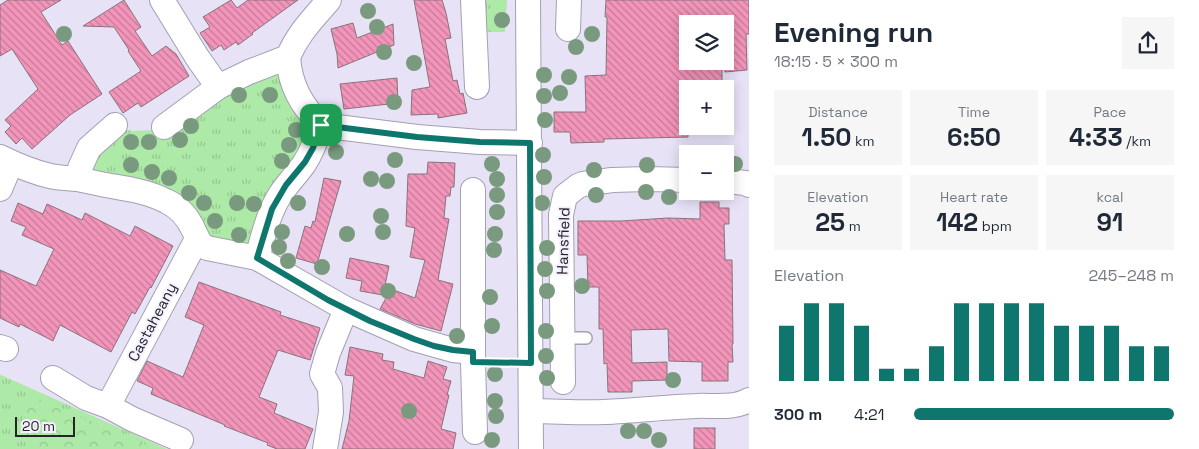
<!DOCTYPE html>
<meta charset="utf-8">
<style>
body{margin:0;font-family:"Space Grotesk",sans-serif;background:#f6f6f7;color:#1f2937;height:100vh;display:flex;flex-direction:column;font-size:19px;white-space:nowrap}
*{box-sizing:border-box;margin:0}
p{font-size:16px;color:#747a83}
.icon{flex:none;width:28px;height:28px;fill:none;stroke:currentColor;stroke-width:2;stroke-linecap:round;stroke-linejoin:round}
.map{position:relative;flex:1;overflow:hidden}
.sheet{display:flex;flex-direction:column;background:#fff;width:450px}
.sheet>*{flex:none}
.tools{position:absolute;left:679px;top:15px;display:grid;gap:10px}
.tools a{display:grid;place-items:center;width:55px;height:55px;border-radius:0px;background:#fff;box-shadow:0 2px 12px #0003;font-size:25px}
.scale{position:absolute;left:15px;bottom:12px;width:60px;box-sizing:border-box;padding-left:5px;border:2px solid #26232b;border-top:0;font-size:14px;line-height:18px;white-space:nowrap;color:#26232b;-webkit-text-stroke:4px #f4f0fd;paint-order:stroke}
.pin{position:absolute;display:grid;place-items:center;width:42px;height:42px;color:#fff;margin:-21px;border-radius:10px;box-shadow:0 2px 8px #0006}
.round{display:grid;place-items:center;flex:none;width:52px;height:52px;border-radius:0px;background:#f6f6f7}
.summary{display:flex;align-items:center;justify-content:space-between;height:85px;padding:0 25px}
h1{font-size:28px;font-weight:800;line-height:38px}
.figures{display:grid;grid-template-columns:repeat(3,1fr);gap:8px;height:85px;padding:5px 25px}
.figures div{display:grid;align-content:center;border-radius:0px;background:#f6f6f7;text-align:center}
.figures b{font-size:25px;font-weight:800}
.figures small{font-size:14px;font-weight:400}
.figures p{font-size:14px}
.chart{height:140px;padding:10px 25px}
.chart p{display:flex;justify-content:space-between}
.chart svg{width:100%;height:90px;margin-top:5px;stroke:#0f766e;stroke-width:6}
ul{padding:0 25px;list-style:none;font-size:16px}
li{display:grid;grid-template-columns:80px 60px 1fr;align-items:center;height:38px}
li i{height:12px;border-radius:6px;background:#0f766e}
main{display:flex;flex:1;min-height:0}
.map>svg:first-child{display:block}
.grass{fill:url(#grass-tufts)}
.forest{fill:url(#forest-crowns)}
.building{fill:url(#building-back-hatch);stroke:#89737b}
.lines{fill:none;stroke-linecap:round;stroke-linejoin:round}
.lane-casing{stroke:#a59fb3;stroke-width:14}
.street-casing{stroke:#a59fb3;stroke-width:26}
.path{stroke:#84808e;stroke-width:3;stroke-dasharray:2.5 2.5;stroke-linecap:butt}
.lane{stroke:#fff;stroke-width:11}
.street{stroke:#fff;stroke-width:24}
.tree{fill:#799a7e}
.route-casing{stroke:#fff;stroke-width:10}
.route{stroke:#0f766e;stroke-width:6}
.labels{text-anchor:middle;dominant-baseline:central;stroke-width:4;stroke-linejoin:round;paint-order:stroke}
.street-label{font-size:15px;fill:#26232b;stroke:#f4f0fd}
</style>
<main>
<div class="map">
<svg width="749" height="449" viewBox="0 0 749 449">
<defs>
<pattern id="grass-tufts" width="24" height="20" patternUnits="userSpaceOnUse" patternTransform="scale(1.25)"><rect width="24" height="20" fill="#ade9a7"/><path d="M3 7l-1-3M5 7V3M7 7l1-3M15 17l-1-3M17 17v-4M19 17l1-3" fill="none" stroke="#95c890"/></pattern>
<pattern id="forest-crowns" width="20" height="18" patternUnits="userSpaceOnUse" patternTransform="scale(1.25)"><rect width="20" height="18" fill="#ade9a7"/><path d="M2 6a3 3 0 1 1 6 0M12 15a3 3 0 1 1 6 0" fill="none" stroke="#95c890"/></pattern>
<pattern id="building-back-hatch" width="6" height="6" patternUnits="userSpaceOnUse" patternTransform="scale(1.25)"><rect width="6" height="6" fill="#f395ba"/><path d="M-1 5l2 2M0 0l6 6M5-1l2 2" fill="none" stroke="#c57997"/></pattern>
</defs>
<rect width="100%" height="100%" fill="#e8e2f7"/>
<!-- grass -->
<g class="grass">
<path d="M479,0H507L505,32H486Z"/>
<path d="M271,72L278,76L285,82L308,127L309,137L249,243L243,246L212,242L177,196L160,184L91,176L90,159L122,129L133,131L153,130L212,98Z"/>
<path d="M0,375H1L167,449H0Z"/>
</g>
<!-- forest -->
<path class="forest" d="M25,394L61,408L155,449H34L29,446L24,425Z"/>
<!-- building -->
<g class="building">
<path d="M8,0H61L41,12L62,45L68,41L102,94L70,115L32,149L22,138L16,144L5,132L11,126L5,120L38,89L12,49L0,56V5Z"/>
<path d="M124,0L141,27L135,31L152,56L166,46L176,54L189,76L141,107L138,103L123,113L109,92L141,71L128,51L129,50L114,27L83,26Z"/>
<path d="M231,0L237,8L248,0H298L252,33L253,34L238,45L236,42L224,50L221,45L212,51L200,33L210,27L203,17Z"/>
<path d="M414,0H442L446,13L451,38L445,39L453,81L457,80L460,94L463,93L467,113L438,118V114L411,115L412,90L430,87Z"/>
<path d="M606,0H749V34H746L747,70L725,72V24H688V61H722V85H688V137L604,139V142L571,143L570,132H554V112H586L585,76L606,75L607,17H605Z"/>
<path d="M353,23L357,38L393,24L394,45L338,68L337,54L331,29Z"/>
<path d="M397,78L398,103L344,109L340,84Z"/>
<path d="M428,162L455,163L454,187H451L450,196H446L444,218L449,219L438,280L453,284L441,331L415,324L380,309L391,289L415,298L425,260L410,257L415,228L406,226L408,174H427Z"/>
<path d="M324,178L341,181L317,264L296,258L305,226L311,228L313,221L315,222Z"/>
<path d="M700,202H719V208H729V224H724L725,260H732L733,344H732L733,362H728V381H702V362L669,361L668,329L631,330L632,363L667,362V380L632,381V392H608L607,363L604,364L603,329H599V287H588L587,255H578V221H621L668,218L700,219Z"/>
<path d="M18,203L43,214L47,204L82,220L85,213L130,236L135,226L173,246L151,288L150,287L135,314L132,312L111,352L60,325L53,341L20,324L19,327L0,318V270L36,286L54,249L22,235L26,227L11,221Z"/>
<path d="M350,258L389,266L383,295L360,291L362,281L346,278Z"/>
<path d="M199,282L281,312L280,315L320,328L310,360L278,350L259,397L277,404L274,413L313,429L305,449H277L267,445L268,443L224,426L225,425L151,394L153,388L137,381L147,361L183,377L204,325L185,317Z"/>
<path d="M350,347L383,354L382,360L394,362L393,369L424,378L428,361L447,367L443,379L451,381L447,395H449L441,429L456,433L453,449H342L349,421L354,376L345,375Z"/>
<rect x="694" y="428" width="21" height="21"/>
</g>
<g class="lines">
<!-- lane casing -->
<g class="lane-casing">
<path id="lane" d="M563,338H586"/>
</g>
<!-- street casing -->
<g class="street-casing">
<g id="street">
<path d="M162,0L197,57L218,87L249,72L288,57C299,32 312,20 329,0"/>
<path d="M473,0L477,87"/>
<path d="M528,0L531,449"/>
<path d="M568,29L569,0"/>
<path d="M288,57C290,85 301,105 321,125"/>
<path d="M164,127L218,87"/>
<path d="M0,157C16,165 33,172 50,176C59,178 68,178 77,179C88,181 99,184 111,186C129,189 149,192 166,201C179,207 188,217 194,231C199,240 198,243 207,248L257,258L346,309L414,339L453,350L473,352"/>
<path d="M78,179L80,168L89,148L115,125"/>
<path d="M725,181L746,183L749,185"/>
<path d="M0,189L11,163"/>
<path d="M473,190V362L475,432"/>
<path d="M257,258C263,237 268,214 280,195C287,184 296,175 304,164C312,152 317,138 321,125L417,137L480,142L530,143"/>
<path d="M0,347L6,349"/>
<path d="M53,378L86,398L108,406L132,419L181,440"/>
<path d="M563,382L561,215L565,196L578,186L583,184L612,180L648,179L688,180"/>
<path d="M108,406L197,239"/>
<path d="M531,411C555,411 580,413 604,412C635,411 665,407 696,406C713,405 734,409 749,400"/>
<path d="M325,449L331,412L330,388L322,374L328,353L346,309"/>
</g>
</g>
<!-- path -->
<path class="path" d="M494,363L510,364"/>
<!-- lane -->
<use href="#lane" class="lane"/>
<!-- street -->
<use href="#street" class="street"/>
</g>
<!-- trees -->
<g class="tree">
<circle cx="368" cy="11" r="8"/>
<circle cx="502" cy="20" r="8"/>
<circle cx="377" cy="27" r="8"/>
<circle cx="64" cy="34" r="8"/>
<circle cx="592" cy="34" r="8"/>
<circle cx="576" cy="47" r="8"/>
<circle cx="384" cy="52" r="8"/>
<circle cx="414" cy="63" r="8"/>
<circle cx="544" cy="75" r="8"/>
<circle cx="569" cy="77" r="8"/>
<circle cx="560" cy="93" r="8"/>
<circle cx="239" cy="95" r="8"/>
<circle cx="270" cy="95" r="8"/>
<circle cx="544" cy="96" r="8"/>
<circle cx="394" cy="102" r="8"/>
<circle cx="545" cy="120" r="8"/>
<circle cx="191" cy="126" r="8"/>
<circle cx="296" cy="130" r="8"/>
<circle cx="180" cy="140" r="8"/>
<circle cx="131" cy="142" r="8"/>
<circle cx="149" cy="142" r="8"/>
<circle cx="289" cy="145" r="8"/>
<circle cx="336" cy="152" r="8"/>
<circle cx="543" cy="155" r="8"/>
<circle cx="395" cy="160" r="8"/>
<circle cx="282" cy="161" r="8"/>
<circle cx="492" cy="164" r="8"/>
<circle cx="735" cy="164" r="8"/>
<circle cx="131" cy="165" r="8"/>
<circle cx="647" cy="165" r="8"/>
<circle cx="594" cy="170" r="8"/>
<circle cx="152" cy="172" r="8"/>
<circle cx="544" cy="177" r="8"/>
<circle cx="169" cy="178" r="8"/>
<circle cx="371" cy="179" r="8"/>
<circle cx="497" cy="179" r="8"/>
<circle cx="387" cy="181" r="8"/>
<circle cx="646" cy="192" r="8"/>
<circle cx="189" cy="193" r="8"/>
<circle cx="497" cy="195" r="8"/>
<circle cx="596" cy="195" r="8"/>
<circle cx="669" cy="197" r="8"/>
<circle cx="204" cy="203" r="8"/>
<circle cx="237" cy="203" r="8"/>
<circle cx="298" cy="203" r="8"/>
<circle cx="542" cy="203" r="8"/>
<circle cx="254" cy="204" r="8"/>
<circle cx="497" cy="212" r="8"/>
<circle cx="381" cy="216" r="8"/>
<circle cx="215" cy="221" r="8"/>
<circle cx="282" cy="232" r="8"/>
<circle cx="383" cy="232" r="8"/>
<circle cx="347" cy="234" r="8"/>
<circle cx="495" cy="234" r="8"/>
<circle cx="239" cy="235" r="8"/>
<circle cx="279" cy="247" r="8"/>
<circle cx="547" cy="248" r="8"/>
<circle cx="494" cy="250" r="8"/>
<circle cx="288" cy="261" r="8"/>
<circle cx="322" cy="267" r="8"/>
<circle cx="545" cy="269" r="8"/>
<circle cx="582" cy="286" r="8"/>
<circle cx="388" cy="291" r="8"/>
<circle cx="547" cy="291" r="8"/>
<circle cx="490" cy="297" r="8"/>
<circle cx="492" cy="326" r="8"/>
<circle cx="546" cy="331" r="8"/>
<circle cx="457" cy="336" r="8"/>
<circle cx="546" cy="356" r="8"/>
<circle cx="495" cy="374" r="8"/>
<circle cx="547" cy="378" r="8"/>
<circle cx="673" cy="380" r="8"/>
<circle cx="495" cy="401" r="8"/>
<circle cx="409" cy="411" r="8"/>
<circle cx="496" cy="416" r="8"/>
<circle cx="628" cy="431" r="8"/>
<circle cx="644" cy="431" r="8"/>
<circle cx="492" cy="440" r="8"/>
<circle cx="659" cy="440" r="8"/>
</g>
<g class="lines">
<!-- route casing -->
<g class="route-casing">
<path id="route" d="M321,125L417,137L480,142L530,143L531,363L473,362V352L453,350L434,346L414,339L370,321L328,300L257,258L272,209L286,185L305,162L313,148Z"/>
</g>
<!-- route -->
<use href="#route" class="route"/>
</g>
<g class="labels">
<!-- street labels -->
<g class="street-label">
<text transform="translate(563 241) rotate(-88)">Hansfield</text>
<text transform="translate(152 322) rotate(-62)">Castaheany</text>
</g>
</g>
</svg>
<div class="tools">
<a><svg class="icon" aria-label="layers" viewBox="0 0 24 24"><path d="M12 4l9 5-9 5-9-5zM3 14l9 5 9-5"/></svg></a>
<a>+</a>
<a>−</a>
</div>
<div class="scale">20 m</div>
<div class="pin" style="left:321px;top:125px;background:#1e9e55"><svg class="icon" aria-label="arrive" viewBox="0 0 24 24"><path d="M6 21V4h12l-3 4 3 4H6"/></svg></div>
</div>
<section class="sheet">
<div class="summary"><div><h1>Evening run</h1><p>18:15 · 5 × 300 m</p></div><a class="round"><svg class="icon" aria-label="share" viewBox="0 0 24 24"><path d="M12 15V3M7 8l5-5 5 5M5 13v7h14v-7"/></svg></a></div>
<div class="figures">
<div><p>Distance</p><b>1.50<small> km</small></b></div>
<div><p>Time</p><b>6:50</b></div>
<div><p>Pace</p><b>4:33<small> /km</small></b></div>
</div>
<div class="figures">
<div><p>Elevation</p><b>25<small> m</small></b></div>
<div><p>Heart rate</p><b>142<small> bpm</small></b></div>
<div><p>kcal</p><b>91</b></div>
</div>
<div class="chart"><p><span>Elevation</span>245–248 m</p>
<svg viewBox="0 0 160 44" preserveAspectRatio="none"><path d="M5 44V17M15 44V6M25 44V6M35 44V17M45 44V38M55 44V38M65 44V27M75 44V6M85 44V6M95 44V6M105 44V6M115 44V17M125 44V17M135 44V17M145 44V27M155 44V27"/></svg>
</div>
<ul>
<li><b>300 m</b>4:21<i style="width:100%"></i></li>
</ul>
</section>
</main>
